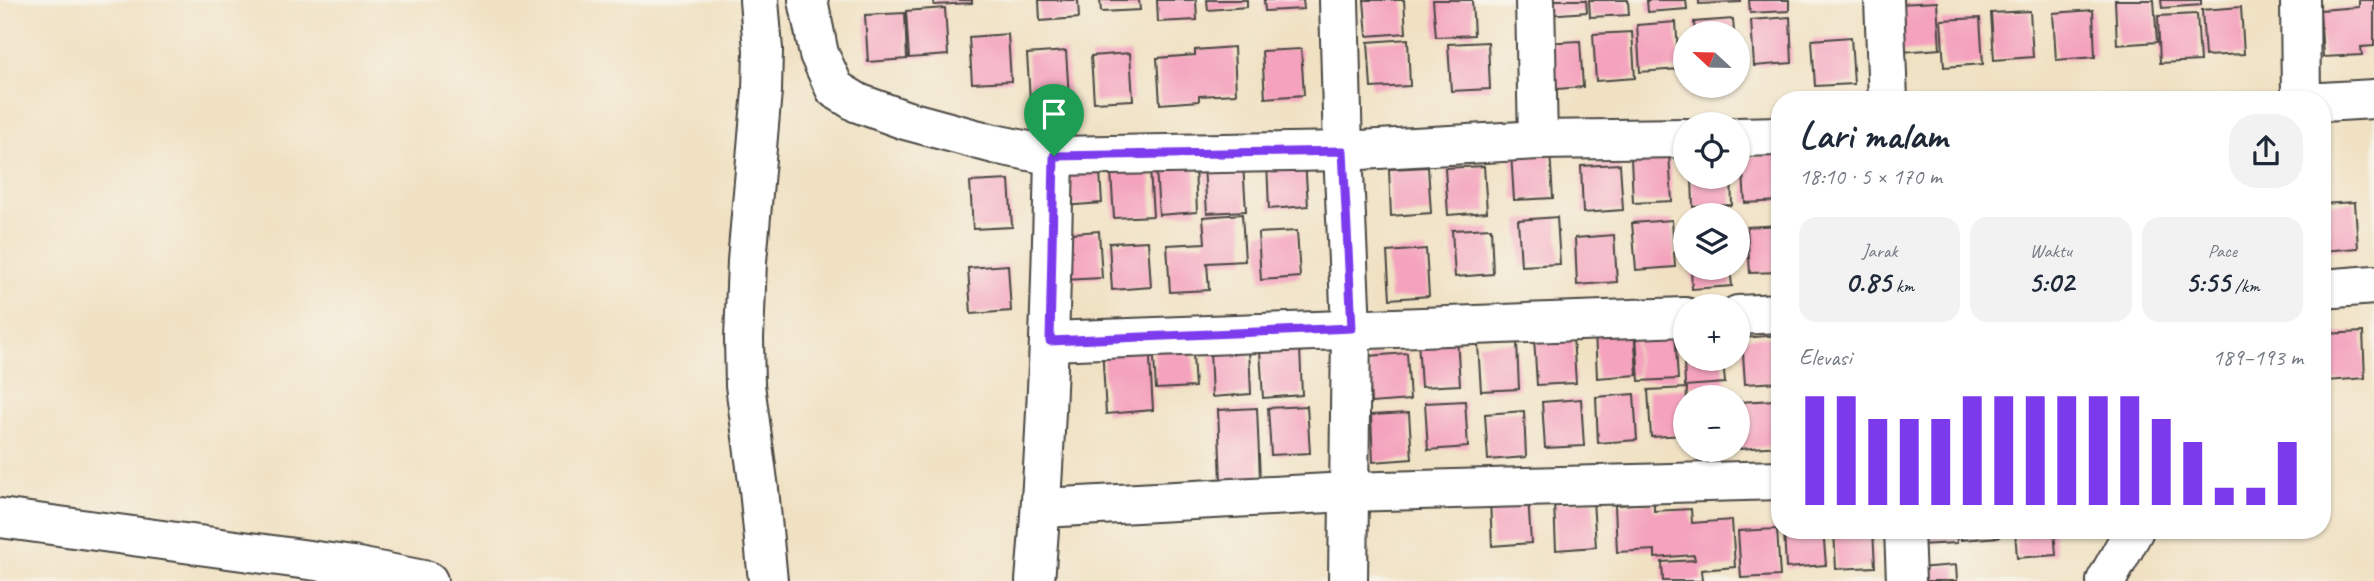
<!DOCTYPE html>
<html lang="id">
<meta charset="utf-8">
<style>
body{margin:0;font-family:Caveat,sans-serif;background:#f2f2f3;color:#1f2937;height:100vh;display:flex;flex-direction:column;font-size:26px;white-space:nowrap}
*{box-sizing:border-box;margin:0}
p{font-size:23px;color:#747a83}
.icon{flex:none;width:38px;height:38px;fill:none;stroke:currentColor;stroke-width:2;stroke-linecap:round;stroke-linejoin:round}
.map{position:relative;flex:1;overflow:hidden}
.sheet{position:absolute;left:1771px;top:91px;width:560px;height:448px;display:flex;flex-direction:column;background:#fff;border-radius:28px;box-shadow:0 2px 5px #0004}
.sheet>*{flex:none}
.needle{width:46px;rotate:292deg}
.buttons{position:absolute;left:1673px;top:21px;display:grid;gap:14px}
.buttons a{display:grid;place-items:center;width:77px;height:77px;border-radius:50%;background:#fff;box-shadow:0 2px 5px #0004;font-size:35px}
.pin{position:absolute;display:grid;place-items:center;width:60px;height:60px;color:#fff;margin:-72px -30px;border-radius:50% 50% 50% 0;rotate:-45deg;box-shadow:0 0 7px #0007}
.pin .icon{rotate:45deg}
.round{display:grid;place-items:center;flex:none;width:74px;height:74px;border-radius:28px;background:#f2f2f3}
.overview{display:flex;align-items:center;justify-content:space-between;height:119px;padding:0 28px}
h1{font-size:38px;font-weight:700;line-height:52px}
.stats{display:grid;grid-template-columns:repeat(3,1fr);gap:10px;height:119px;padding:7px 28px}
.stats div{display:grid;align-content:center;border-radius:18px;background:#f2f2f3;text-align:center}
.stats b{font-size:30px;font-weight:700}
.stats small{font-size:19px;font-weight:400}
.stats p{font-size:19px}
.chart{height:196px;padding:14px 28px}
.chart p{display:flex;justify-content:space-between}
.chart svg{width:100%;height:126px;margin-top:7px;stroke:#7c3aed;stroke-width:6}
.map>svg:first-child{display:block}
.building{fill:#f4a2bd}
.lines{fill:none;stroke-linecap:round;stroke-linejoin:round}
.minor-casing{stroke:#494642;stroke-width:42}
.minor{stroke:#fff;stroke-width:38}
.route-casing{stroke:#fff;stroke-width:14}
.route{stroke:#7c3aed;stroke-width:9}
</style>
<div class="map">
<svg width="2374" height="581" viewBox="0 0 2374 581">
<rect width="100%" height="100%" fill="#f7f3e8"/>
<filter id="ink" filterUnits="userSpaceOnUse"><feTurbulence type="fractalNoise" baseFrequency=".0143" numOctaves="2"/><feDisplacementMap in="SourceGraphic" scale="14" xChannelSelector="R" yChannelSelector="G"/><feConvolveMatrix kernelMatrix="1 2 1 2 8 2 1 2 1" color-interpolation-filters="sRGB"/></filter>
<filter id="wash" filterUnits="userSpaceOnUse"><feTurbulence type="fractalNoise" baseFrequency=".00686" numOctaves="4" result="noise"/><feDisplacementMap in="SourceGraphic" scale="28" xChannelSelector="R" yChannelSelector="G"/><feGaussianBlur stdDeviation="1.57" result="paint"/><feColorMatrix in="noise" values="0 0 0 0 0 0 0 0 0 0 0 0 0 0 0 0 0 1.4 0 .05"/><feComposite in="paint" operator="in"/></filter>
<g filter="url(#wash)">
<rect width="100%" height="100%" fill="#f0e1c3"/>
<g id="blocks">
<!-- building -->
<g class="building">
<path d="M934,0H972V3L934,5Z"/>
<path d="M1039,0H1078L1079,18L1040,21Z"/>
<path d="M1100,0H1139L1140,10L1101,12Z"/>
<path d="M1157,0H1196L1197,20L1158,22Z"/>
<path d="M1207,0H1247V7L1208,10Z"/>
<path d="M1264,0H1303L1304,9L1265,11Z"/>
<path d="M1364,0H1404L1406,33L1367,36Z"/>
<path d="M1433,0H1472L1474,35L1436,37Z"/>
<path d="M1546,0H1586L1587,12L1547,15Z"/>
<path d="M1589,0H1628L1629,15L1590,17Z"/>
<path d="M1647,0H1686L1687,9L1648,12Z"/>
<path d="M1699,0H1741V2L1699,4Z"/>
<path d="M1749,0H1789V11L1750,13Z"/>
<path d="M2115,0H2154L2157,42L2117,45Z"/>
<path d="M2161,0H2201V5L2162,8Z"/>
<path d="M2359,0H2374V46L2361,47L2362,55L2323,57L2320,10L2359,7Z"/>
<path d="M1937,2L1940,49L1901,52L1898,4Z"/>
<path d="M2241,7L2244,54L2205,56L2202,10Z"/>
<path d="M945,8L948,55L909,58L906,11Z"/>
<path d="M2093,10L2095,57L2056,60L2053,13Z"/>
<path d="M2030,11L2033,57L1994,60L1991,13Z"/>
<path d="M905,13L907,59L868,62L865,15Z"/>
<path d="M2197,14L2200,61L2160,63L2158,16Z"/>
<path d="M1790,17L1792,63L1754,66L1751,20Z"/>
<path d="M1980,18L1983,64L1944,67L1941,20Z"/>
<path d="M1733,19L1734,33H1695L1694,22Z"/>
<path d="M1676,22L1679,69L1640,72L1637,25Z"/>
<path d="M1632,32L1635,78L1596,81L1593,34Z"/>
<path d="M1008,34L1011,81L972,83L969,37Z"/>
<path d="M1851,37L1854,84L1815,86L1812,40Z"/>
<path d="M1408,39L1410,86L1371,88L1368,42Z"/>
<path d="M1580,41L1583,87L1544,90L1541,43Z"/>
<path d="M1488,42L1490,89L1451,91L1448,44Z"/>
<path d="M1234,47L1236,94L1199,96V101L1160,104L1157,58L1195,55V50Z"/>
<path d="M1301,49L1304,95L1265,98L1262,51Z"/>
<path d="M1066,51L1069,97L1030,100L1027,54Z"/>
<path d="M1130,53L1133,100L1094,102L1091,56Z"/>
<path d="M1550,151L1553,198L1514,200L1511,153Z"/>
<path d="M1669,154L1672,201L1633,203L1631,157Z"/>
<path d="M1780,154V201L1745,203L1742,157Z"/>
<path d="M1099,156L1102,203L1063,206L1060,159Z"/>
<path d="M1305,160L1308,206L1269,209L1267,162Z"/>
<path d="M1243,164L1246,211L1207,213L1204,166Z"/>
<path d="M1620,164L1623,210L1583,213L1581,166Z"/>
<path d="M1195,166L1197,212L1159,215L1156,168Z"/>
<path d="M1484,166L1487,212L1448,215L1445,168Z"/>
<path d="M1428,167L1431,213L1391,216L1389,169Z"/>
<path d="M1150,169L1153,216L1114,218L1111,172Z"/>
<path d="M1692,177H1731L1732,205L1693,207Z"/>
<path d="M1009,180L1012,227L973,229L970,182Z"/>
<path d="M2355,202L2358,248L2322,251V204Z"/>
<path d="M1242,214L1245,261L1207,263L1209,290L1170,292L1167,245L1205,243L1203,217Z"/>
<path d="M1557,217L1560,264L1521,266L1518,220Z"/>
<path d="M1672,220L1675,267L1636,270L1632,223Z"/>
<path d="M1780,225V272L1750,273L1747,227Z"/>
<path d="M1491,228L1493,274L1455,277L1452,230Z"/>
<path d="M1099,231L1102,278L1063,280L1060,234Z"/>
<path d="M1297,231L1300,277L1261,280L1258,233Z"/>
<path d="M1614,235L1617,282L1577,285L1575,238Z"/>
<path d="M1148,241L1151,287L1112,290L1109,243Z"/>
<path d="M1426,249L1429,296L1390,299L1387,252Z"/>
<path d="M1008,265L1011,311L971,314L968,268Z"/>
<path d="M1691,268H1730L1732,286L1692,289Z"/>
<path d="M1634,328L1637,375L1597,378L1595,330Z"/>
<path d="M1675,332L1678,379L1639,381L1636,335Z"/>
<path d="M2363,332L2365,378L2327,381L2324,334Z"/>
<path d="M1780,335V382L1745,384L1742,338Z"/>
<path d="M1573,336L1576,383L1537,385L1534,338Z"/>
<path d="M1457,338L1460,385L1421,387L1418,340Z"/>
<path d="M1192,340L1195,387L1156,389L1153,343Z"/>
<path d="M1517,342L1519,389L1481,391L1478,344Z"/>
<path d="M1149,343L1153,410L1106,414L1102,346Z"/>
<path d="M1249,348L1251,394L1212,397L1210,350Z"/>
<path d="M1300,348L1302,395L1263,398L1260,351Z"/>
<path d="M1407,353L1410,400L1371,403L1368,356Z"/>
<path d="M1684,359H1723L1725,383L1685,386Z"/>
<path d="M1687,388L1685,435L1651,437L1648,390Z"/>
<path d="M1634,394L1637,440L1598,443L1596,397Z"/>
<path d="M1581,399L1584,446L1545,448L1542,402Z"/>
<path d="M1776,400L1779,446L1740,449L1738,402Z"/>
<path d="M1465,401L1468,447L1428,450L1425,403Z"/>
<path d="M1307,406L1310,453L1271,455L1268,408Z"/>
<path d="M1257,408L1260,479L1221,481L1218,410Z"/>
<path d="M1524,411L1526,457L1488,460L1485,414Z"/>
<path d="M1409,413L1412,459L1373,462L1371,415Z"/>
<path d="M1528,496L1531,543L1492,546L1490,499Z"/>
<path d="M1593,500L1596,547L1556,550L1554,503Z"/>
<path d="M1654,503V511L1691,509L1692,523L1732,520L1735,567L1701,570L1702,581H1663L1662,562L1695,560L1694,555L1655,558V550L1617,552L1615,505Z"/>
<path d="M1777,529L1780,576L1741,578L1738,531Z"/>
<path d="M1784,530H1823L1826,565L1786,568Z"/>
<path d="M1834,530H1873L1875,567L1836,569Z"/>
<path d="M1917,530H1956L1957,543L1918,545Z"/>
<path d="M1961,530H2000V537L1961,540Z"/>
<path d="M2015,530H2054L2056,555L2017,558Z"/>
<path d="M1956,565L1957,581H1917V568Z"/>
</g>
</g>
</g>
<g filter="url(#ink)">
<use href="#blocks" fill-opacity="0" stroke="#494642" stroke-width="2"/>
<g class="lines">
<!-- minor casing -->
<g class="minor-casing">
<g id="minor">
<path d="M759,0L763,50L762,91L747,261L744,339L745,385L759,489L768,581"/>
<path d="M808,0L819,54L835,89L858,103L905,120L994,144L1054,156L1343,151L1538,140L1685,138"/>
<path d="M1339,0L1343,151L1351,328L1348,581"/>
<path d="M1535,0L1538,140"/>
<path d="M1884,0L1888,100"/>
<path d="M2300,0L2301,100"/>
<path d="M2322,102L2374,99"/>
<path d="M1738,137L1780,136"/>
<path d="M2322,289L2374,285"/>
<path d="M1738,315L1780,313"/>
<path d="M1050,341L1685,317"/>
<path d="M1042,508L1348,492L1780,480"/>
<path d="M0,518L353,566L428,581"/>
<path d="M1904,530L1906,581"/>
<path d="M1035,581C1047,440 1051,298 1054,156"/>
<path d="M2106,581L2134,530"/>
</g>
</g>
<!-- minor -->
<use href="#minor" class="minor"/>
</g>
</g>
<g class="lines" filter="url(#ink)">
<!-- route casing -->
<g class="route-casing">
<path id="route" d="M1343,151L1352,328L1050,341L1054,156Z"/>
</g>
<!-- route -->
<use href="#route" class="route"/>
</g>
</svg>
<div class="buttons">
<a><svg class="needle" viewBox="-14 -14 28 28"><path d="M0-13l5 13h-10z" fill="#e53935"/><path d="M0 13l5-13h-10z" fill="#747a83"/></svg></a>
<a><svg class="icon" aria-label="locate" viewBox="0 0 24 24"><circle cx="12" cy="12" r="6"/><path d="M12 2v4M12 18v4M2 12h4M18 12h4"/></svg></a>
<a><svg class="icon" aria-label="layers" viewBox="0 0 24 24"><path d="M12 4l9 5-9 5-9-5zM3 14l9 5 9-5"/></svg></a>
<a>+</a>
<a>−</a>
</div>
<div class="pin" style="left:1054px;top:156px;background:#1e9e55"><svg class="icon" aria-label="arrive" viewBox="0 0 24 24"><path d="M6 21V4h12l-3 4 3 4H6"/></svg></div>
<section class="sheet">
<div class="overview"><div><h1>Lari malam</h1><p>18:10 · 5 × 170 m</p></div><a class="round"><svg class="icon" aria-label="share" viewBox="0 0 24 24"><path d="M12 15V3M7 8l5-5 5 5M5 13v7h14v-7"/></svg></a></div>
<div class="stats">
<div><p>Jarak</p><b>0.85<small> km</small></b></div>
<div><p>Waktu</p><b>5:02</b></div>
<div><p>Pace</p><b>5:55<small> /km</small></b></div>
</div>
<div class="chart"><p><span>Elevasi</span>189–193 m</p>
<svg viewBox="0 0 160 44" preserveAspectRatio="none"><path d="M5 44V6M15 44V6M25 44V14M35 44V14M45 44V14M55 44V6M65 44V6M75 44V6M85 44V6M95 44V6M105 44V6M115 44V14M125 44V22M135 44V38M145 44V38M155 44V22"/></svg>
</div>
</section>
</div>
